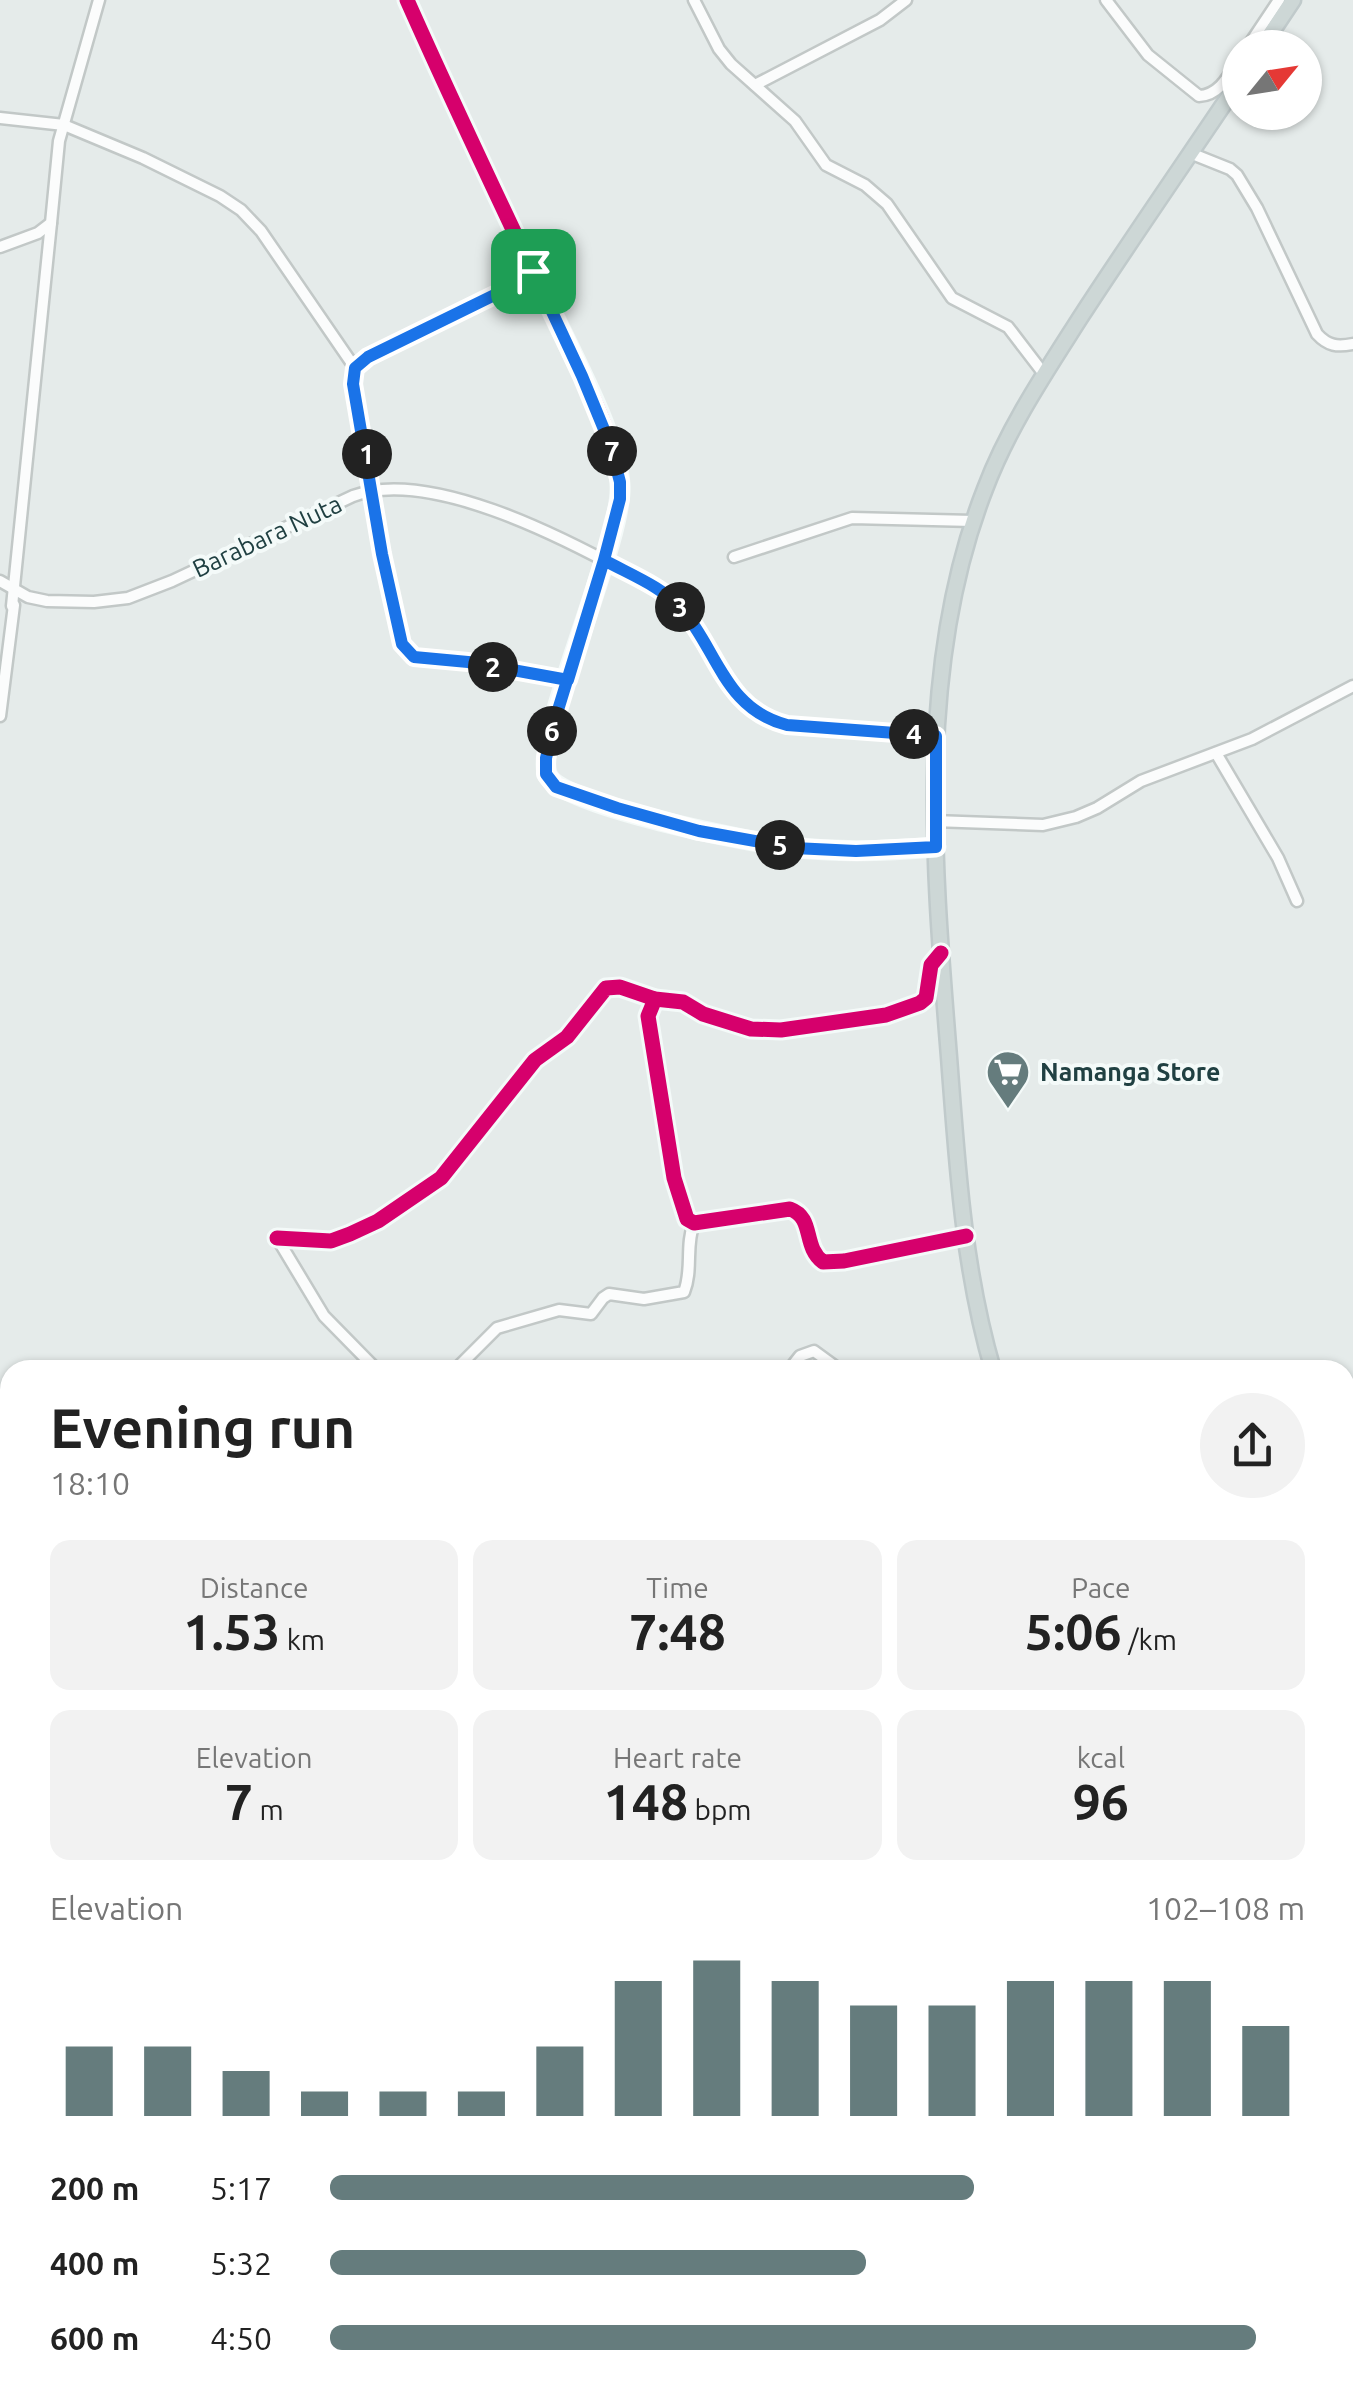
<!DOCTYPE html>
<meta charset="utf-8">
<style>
body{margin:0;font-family:Ubuntu,sans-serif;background:#f2f2f2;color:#222;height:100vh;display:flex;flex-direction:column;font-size:38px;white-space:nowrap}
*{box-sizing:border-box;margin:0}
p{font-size:32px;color:#767676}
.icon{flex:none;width:55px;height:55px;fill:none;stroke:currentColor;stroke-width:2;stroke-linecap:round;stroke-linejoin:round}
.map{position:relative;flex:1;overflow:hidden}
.panel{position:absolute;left:0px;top:1360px;width:1355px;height:1035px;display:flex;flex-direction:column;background:#fff;border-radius:30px 30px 0 0;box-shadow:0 2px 8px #0004}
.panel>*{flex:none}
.needle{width:65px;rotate:60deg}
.controls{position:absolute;left:1222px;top:30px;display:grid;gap:20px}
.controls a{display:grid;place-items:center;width:100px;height:100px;border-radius:50%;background:#fff;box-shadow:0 2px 8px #0004;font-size:50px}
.pin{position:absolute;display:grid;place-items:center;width:85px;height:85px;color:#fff;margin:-42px;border-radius:20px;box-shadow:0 5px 15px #0006}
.km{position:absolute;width:50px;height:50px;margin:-25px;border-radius:50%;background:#222;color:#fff;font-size:28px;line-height:50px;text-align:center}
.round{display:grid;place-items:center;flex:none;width:105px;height:105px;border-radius:52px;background:#f2f2f2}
.headline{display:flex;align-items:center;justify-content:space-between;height:170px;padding:0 50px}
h1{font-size:55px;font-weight:600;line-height:75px}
.figures{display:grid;grid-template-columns:repeat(3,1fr);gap:15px;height:170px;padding:10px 50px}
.figures div{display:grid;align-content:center;border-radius:20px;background:#f2f2f2;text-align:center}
.figures b{font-size:50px;font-weight:600}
.figures small{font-size:28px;font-weight:400}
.figures p{font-size:28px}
.chart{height:280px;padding:20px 50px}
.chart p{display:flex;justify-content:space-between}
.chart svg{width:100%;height:180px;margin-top:10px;stroke:#657c7d;stroke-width:6}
ul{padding:0 50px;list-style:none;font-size:32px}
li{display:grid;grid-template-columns:160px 120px 1fr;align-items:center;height:75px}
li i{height:25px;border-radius:12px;background:#657c7d}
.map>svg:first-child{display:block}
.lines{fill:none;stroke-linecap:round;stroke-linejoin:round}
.stream{stroke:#a2c3de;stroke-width:2.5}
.river{stroke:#a2c3de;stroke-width:18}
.minor-casing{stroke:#c2c8c7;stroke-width:15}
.major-casing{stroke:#c0cacb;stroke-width:19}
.minor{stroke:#fbfcfc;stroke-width:10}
.major{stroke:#cdd7d6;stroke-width:14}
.cycleway-casing{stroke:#f4faf9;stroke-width:21}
.cycleway{stroke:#d6006c;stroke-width:15}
.route-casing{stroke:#fff;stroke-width:20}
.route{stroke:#1a73e8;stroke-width:12}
.labels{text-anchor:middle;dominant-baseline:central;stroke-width:8;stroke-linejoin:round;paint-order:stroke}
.street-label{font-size:25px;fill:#204042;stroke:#f4faf9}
.poi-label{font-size:25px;font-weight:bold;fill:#204042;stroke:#f4faf9;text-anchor:start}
</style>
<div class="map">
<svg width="1353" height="2395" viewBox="0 0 1353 2395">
<rect width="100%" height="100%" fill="#e5ebea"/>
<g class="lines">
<!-- stream -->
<g class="stream">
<path d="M214,2385H217"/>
<path d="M199,2395L202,2385"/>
</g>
<!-- river -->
<g class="river">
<path d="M0,1517L10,1530"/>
<path d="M1345,1879L1353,1878"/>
</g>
<!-- minor casing -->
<g class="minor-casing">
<g id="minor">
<path d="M407,0C454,106 504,211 554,316C574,358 618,440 620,485C624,540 531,743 548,776C564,806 753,843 792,847C840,853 889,851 936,847"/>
<path d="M694,0L719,49L731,64L795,121L826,165L865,185L887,204L952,298L1008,327L1044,374"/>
<path d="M1106,0L1148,55L1199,96C1220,95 1229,75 1240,58"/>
<path d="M1247,48L1279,0"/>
<path d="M755,85L880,20L906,0"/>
<path d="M0,118L64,125L143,158L220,196L241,210L261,231L355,368"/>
<path d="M1190,153L1230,169L1237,175L1257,208L1317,334C1328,346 1337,347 1353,344"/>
<path d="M0,247L38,233L51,223L59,141L99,0"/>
<path d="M533,271L527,279L368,357L355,368L353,384L365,443L381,555L402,644L414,657L468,662L568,680"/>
<path d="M734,557L852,518L973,521"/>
<path d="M0,581L28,597L47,601L94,602L128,598L172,581L353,496C428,468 560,536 626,572C643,582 663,591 678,605C688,615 695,630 702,643C723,679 746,714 787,725L936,736"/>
<path d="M12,606L51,223"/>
<path d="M0,716L14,605"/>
<path d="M1216,753L1278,858L1297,901"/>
<path d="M934,821L1043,825L1076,817L1097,808L1141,781L1252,739L1353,686"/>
<path d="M655,999L648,1016L674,1178L687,1219L694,1223L790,1209C815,1218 802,1246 823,1262L844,1261L966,1236"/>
<path d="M277,1238L331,1241L350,1234L378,1221L441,1178L535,1060L567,1037L606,988L620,987L655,999L683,1002L703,1014L751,1029L781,1030L886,1015L920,1003L926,998L931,965L941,953"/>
<path d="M277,1238L324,1316L377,1370"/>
<path d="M455,1370L497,1328L559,1310L591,1314L603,1298L609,1294L644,1299L684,1292C693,1270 685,1245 694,1223"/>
<path d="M789,1370L800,1356L814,1351L840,1370"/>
<path d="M0,1901L10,1921"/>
<path d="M1345,1944L1353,1930"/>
<path d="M0,1955L10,1956"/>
<path d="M1345,2345L1353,2343"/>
<path d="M1073,2385L1075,2395"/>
<path d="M1328,2385L1334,2395"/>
<path d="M952,2387L965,2395"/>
<path d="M0,2393L27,2385"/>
<path d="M476,2395V2385"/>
<path d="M987,2395L1037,2385"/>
</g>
</g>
<!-- major casing -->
<g class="major-casing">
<g id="major">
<path d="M1261,48L1293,0"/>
<path d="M993,1370C963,1268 957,1162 949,1057C934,870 915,668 985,489C1008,428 1045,373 1080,318C1132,238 1187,159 1240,80"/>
<path d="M788,2395L793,2385"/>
</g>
</g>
<!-- minor -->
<use href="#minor" class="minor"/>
<!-- major -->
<use href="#major" class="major"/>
<!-- cycleway casing -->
<g class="cycleway-casing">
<g id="cycleway">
<path d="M407,0C454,106 504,211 554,316C574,358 618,440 620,485C624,540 531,743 548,776C564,806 753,843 792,847C840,853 889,851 936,847"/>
<path d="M655,999L648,1016L674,1178L687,1219L694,1223L790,1209C815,1218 802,1246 823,1262L844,1261L966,1236"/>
<path d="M277,1238L331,1241L350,1234L378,1221L441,1178L535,1060L567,1037L606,988L620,987L655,999L683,1002L703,1014L751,1029L781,1030L886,1015L920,1003L926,998L931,965L941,953"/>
</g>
</g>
<!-- cycleway -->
<use href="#cycleway" class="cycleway"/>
</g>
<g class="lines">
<!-- route casing -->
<g class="route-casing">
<path id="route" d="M533,271L527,279L368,357L355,368L353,384L382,554L402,644L414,657L468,662L568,680L604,560C629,574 663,587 682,609C718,652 725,709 787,725L936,736V847L856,851L794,848L699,831L617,808L556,787L546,774V758L558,710L604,560L620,499V482L610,444L582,376L533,271"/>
</g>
<!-- route -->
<use href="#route" class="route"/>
</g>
<!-- icons -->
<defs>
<g id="supermarket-pin" transform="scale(2.25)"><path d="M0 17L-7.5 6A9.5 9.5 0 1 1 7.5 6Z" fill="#657c7d" stroke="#f4faf9"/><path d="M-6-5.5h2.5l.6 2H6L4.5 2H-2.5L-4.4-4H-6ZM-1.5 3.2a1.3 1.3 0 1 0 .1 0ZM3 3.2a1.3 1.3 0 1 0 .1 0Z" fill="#fff"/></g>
</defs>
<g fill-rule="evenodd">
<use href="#supermarket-pin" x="1008" y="1072"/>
</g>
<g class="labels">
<!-- street labels -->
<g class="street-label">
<text transform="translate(267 536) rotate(-25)">Barabara Nuta</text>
</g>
<!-- poi labels -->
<g class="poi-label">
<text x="1040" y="1072">Namanga Store</text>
</g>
</g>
</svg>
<div class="controls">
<a><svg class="needle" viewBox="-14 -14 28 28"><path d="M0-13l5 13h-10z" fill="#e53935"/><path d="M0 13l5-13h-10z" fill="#767676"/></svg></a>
</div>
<div class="pin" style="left:533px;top:271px;background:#1e9e55"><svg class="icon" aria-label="arrive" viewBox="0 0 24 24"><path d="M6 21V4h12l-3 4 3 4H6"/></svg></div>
<b class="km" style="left:367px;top:454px">1</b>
<b class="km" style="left:493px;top:667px">2</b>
<b class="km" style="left:680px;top:607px">3</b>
<b class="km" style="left:914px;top:734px">4</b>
<b class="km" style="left:780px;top:845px">5</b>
<b class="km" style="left:552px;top:731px">6</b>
<b class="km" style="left:612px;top:451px">7</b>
<section class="panel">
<div class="headline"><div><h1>Evening run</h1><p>18:10</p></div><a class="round"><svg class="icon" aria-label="share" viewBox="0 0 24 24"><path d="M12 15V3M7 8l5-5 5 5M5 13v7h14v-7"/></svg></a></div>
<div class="figures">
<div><p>Distance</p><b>1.53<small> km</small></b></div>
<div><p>Time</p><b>7:48</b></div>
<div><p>Pace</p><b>5:06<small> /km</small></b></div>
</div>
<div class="figures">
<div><p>Elevation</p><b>7<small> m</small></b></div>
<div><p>Heart rate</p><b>148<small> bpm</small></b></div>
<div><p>kcal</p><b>96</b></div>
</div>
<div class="chart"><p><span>Elevation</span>102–108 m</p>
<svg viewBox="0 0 160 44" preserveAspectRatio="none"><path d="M5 44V27M15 44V27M25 44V33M35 44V38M45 44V38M55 44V38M65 44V27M75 44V11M85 44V6M95 44V11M105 44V17M115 44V17M125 44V11M135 44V11M145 44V11M155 44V22"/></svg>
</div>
<ul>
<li><b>200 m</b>5:17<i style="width:66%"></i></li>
<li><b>400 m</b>5:32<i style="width:55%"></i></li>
<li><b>600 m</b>4:50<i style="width:95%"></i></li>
</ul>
</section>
</div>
